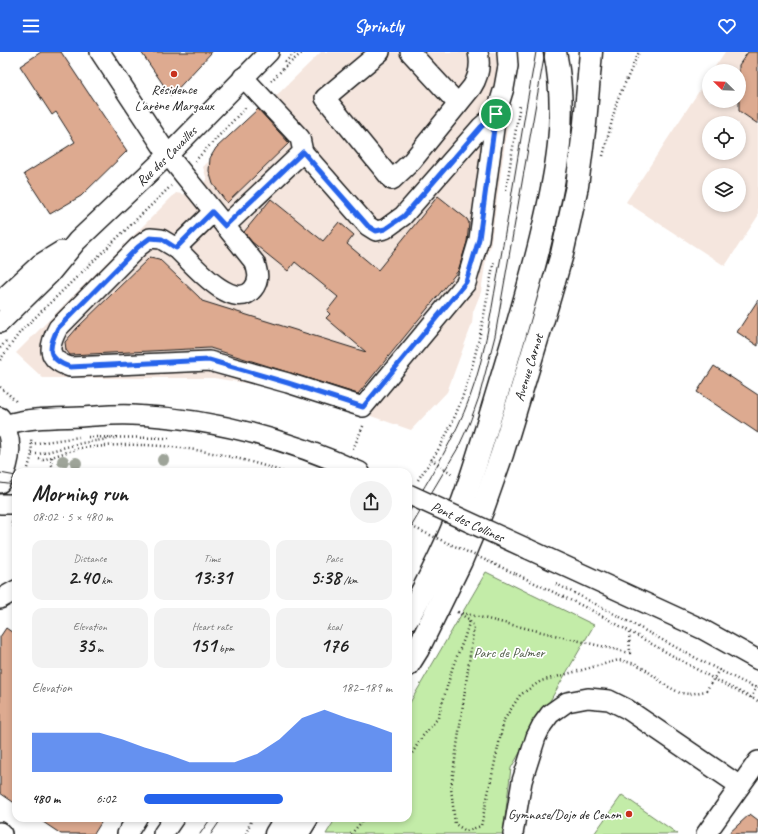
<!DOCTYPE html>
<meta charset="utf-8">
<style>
body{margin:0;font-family:Caveat,sans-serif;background:#f2f2f2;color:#222;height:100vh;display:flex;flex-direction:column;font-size:15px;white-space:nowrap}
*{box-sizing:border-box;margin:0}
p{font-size:13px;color:#767676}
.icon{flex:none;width:22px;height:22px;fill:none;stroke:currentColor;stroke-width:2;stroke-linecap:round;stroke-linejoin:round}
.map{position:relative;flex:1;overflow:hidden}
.side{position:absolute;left:12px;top:416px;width:400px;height:354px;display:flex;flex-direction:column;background:#fff;border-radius:12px;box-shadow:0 2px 6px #0003}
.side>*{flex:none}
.needle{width:26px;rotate:293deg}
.controls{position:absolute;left:702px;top:12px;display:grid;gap:8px}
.controls a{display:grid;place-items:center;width:44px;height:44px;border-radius:50%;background:#fff;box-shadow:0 2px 6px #0003;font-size:20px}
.pin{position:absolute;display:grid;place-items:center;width:34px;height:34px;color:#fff;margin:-17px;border:2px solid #fff;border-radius:50%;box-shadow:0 1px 4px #0007}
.round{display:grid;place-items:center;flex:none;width:42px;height:42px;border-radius:21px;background:#f2f2f2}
.head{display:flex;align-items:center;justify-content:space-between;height:68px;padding:0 20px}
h1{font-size:22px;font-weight:700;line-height:30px}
.stats{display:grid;grid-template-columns:repeat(3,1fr);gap:6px;height:68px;padding:4px 20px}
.stats div{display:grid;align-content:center;border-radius:10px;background:#f2f2f2;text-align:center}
.stats b{font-size:20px;font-weight:700}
.stats small{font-size:11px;font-weight:400}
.stats p{font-size:11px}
.chart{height:112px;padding:8px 20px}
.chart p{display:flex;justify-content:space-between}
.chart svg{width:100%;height:72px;margin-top:4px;fill:#2563eb;opacity:.7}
ul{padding:0 20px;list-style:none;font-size:13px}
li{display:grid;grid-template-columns:64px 48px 1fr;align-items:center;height:30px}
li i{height:10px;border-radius:5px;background:#2563eb}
header{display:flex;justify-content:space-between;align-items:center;height:52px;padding:0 20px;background:#2563eb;color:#fff;font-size:18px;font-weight:700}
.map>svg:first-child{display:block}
.built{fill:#f5e6de;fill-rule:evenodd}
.green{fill:#c3eca8;stroke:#708462}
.building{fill:#ddaa90;stroke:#1c1c1c}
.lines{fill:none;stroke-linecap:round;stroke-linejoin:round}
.minor-casing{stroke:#1c1c1c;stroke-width:22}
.major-casing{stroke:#1c1c1c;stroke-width:25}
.path{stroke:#1c1c1c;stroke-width:2.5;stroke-dasharray:1 3;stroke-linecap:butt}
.minor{stroke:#fff;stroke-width:19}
.major{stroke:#fff;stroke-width:22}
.tram{stroke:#1c1c1c;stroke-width:1}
.minor-bridge-casing{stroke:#1c1c1c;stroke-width:22;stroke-linecap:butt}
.path-bridge{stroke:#1c1c1c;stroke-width:2.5;stroke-dasharray:1 3;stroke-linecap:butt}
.minor-bridge{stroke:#fff;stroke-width:19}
.tree{fill:#9ea499}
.route-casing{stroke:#fff;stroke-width:8}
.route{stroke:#2563eb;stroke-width:5}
.poi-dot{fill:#c8321e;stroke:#fff;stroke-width:1.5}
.labels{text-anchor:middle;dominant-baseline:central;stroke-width:3.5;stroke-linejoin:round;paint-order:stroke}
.poi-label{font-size:14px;fill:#1c1c1c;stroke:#fff}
.street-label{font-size:14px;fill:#1c1c1c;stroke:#fff}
.park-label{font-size:14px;fill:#4e5a46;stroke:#fff}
</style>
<header><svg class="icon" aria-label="menu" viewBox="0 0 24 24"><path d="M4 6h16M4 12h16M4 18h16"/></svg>Sprintly<svg class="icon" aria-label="heart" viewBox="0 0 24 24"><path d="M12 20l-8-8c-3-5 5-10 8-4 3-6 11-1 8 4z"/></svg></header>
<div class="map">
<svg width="758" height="782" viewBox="0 0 758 782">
<rect width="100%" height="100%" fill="#fff"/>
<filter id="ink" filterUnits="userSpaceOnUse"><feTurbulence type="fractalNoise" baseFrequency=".025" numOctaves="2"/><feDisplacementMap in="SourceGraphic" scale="8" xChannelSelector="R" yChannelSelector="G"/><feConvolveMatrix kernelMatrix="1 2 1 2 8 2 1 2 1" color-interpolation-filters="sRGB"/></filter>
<g filter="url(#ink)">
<!-- built -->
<g class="built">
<path d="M321,0H515L516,8L510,56L490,196L487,200L481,240L473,260L472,272L447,340L411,378L368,363L264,334L214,326H43L16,301L176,141L188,143L207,128L203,115Z"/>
<path d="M725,0H758V164L725,214L626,150L709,24V49H739V19H712ZM709,71H739V101H709ZM709,123H739V153H709Z"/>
</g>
<!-- green -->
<g class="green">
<path d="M486,520L594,573L511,716L503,782H326L336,766H408V654Z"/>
<path d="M622,743L678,782H594Z"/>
</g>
<!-- building -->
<g class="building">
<path d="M41,0H61L127,99L81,144L50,162L24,122L75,90L56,60L52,63L20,14Z"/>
<path d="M141,0H212L171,44Z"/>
<path d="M748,0H758V72L739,59V13Z"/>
<path d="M258,57L289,91L227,151L213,132L209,119L210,106L216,96Z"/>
<path d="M438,144L467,167L469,171L467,190L458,219L358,342L210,296L70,303L66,298L65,290L77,276L150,205L159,207L199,245L202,249L366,300L326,266L330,262L327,259L338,245L295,210L288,219L252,190L244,180L271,147L323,189L339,170L354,183L347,192L378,218Z"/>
<path d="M758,248V294L737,280Z"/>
<path d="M714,314L758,343V381L697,340Z"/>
<path d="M6,576L16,583V752L0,741V585Z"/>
<path d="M750,762L758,768V782H728Z"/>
<path d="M37,766H104L94,782H61Z"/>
</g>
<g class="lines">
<!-- minor casing -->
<g class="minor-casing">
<g id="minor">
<path d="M100,0L168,103L255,211C258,221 260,228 253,237C233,262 190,209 176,196"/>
<path d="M380,0L325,46L392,128L412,109L472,35C479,24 481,13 478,0"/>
<path d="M410,0L458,52"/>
<path d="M303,100L368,174L376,179L385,177L403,164L481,75L496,62"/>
<path d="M213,160L176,196L161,187L150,186L138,195L58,276C48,295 46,307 70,315L209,309L288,331L363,355L466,231L479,187L496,62L504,36L508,14L507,0"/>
<path d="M225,174L303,100L300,86L243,25"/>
<path d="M0,249L40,212L61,199"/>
<path id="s1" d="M0,271L49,223L77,189L168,103L269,0"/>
<path d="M0,365C14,386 12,409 0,431"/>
<path d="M5,373C29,365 56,366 81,365C98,364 115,362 132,363C212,366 288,387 360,420"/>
<path d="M0,452H16"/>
<path d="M528,497L702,577L758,608"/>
<path d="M0,547L16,538"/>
<path d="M0,780L2,782"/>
<path d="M127,782L137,766"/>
<path d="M163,782L174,766"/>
<path d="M513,782L522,729L536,685L542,673L550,662L567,650L588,646L609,648L627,657L740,734"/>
<path d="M706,782L758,709"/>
</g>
</g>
<!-- major casing -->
<g class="major-casing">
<g id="major">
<path d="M408,566C429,528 449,489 463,449C478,407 490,364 503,322C517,275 531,229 542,182C557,120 568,64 555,0"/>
<path id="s2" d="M408,613L418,597L461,509L482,459L502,402L541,274L562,202L577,134L585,71L591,0"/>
<path d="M276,782L286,766"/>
<path d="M297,782L307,766"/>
</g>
</g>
<!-- path -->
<g class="path">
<path d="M285,10L296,0"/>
<path d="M271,29L285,15L303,0"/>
<path d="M603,104L617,49L639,0"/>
<path d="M195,109L247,54"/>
<path d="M506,138L520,52"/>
<path d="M0,296L6,289"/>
<path d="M0,308L20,280L171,134"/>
<path d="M0,335L14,347L17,351"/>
<path d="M88,385L169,386"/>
<path d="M31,392L79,385"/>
<path d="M353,397L364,372"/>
<path d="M32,402H39L82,391L115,386"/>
<path d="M52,405L51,411L54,418L67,420"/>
<path d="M39,407L43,408C55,404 68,399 81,396C89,395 97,395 105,394C163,389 229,401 283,420"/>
<path d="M431,407L452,422"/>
<path d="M27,420L32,402L31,385"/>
<path d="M418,428C426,415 436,403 443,389C473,333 483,270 494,208"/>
<path d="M11,470L16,478"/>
<path d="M516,522L595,560L714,627L758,649"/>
<path d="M556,532C624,565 689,605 758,637"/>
<path d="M457,560L470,568L474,575L451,736L455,772L466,779L481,774L504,668L520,643L541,629L619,608L636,612L646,618L667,634L680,641L690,642L706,639L719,618"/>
<path d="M458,560L630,601L629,579"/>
<path d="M751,646L758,632"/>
<path d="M408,708L422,685L438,666L453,614L464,587L470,568"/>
<path d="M246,782L252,766"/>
<path d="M351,782L365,766"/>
</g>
<!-- minor -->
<use href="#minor" class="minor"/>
<!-- major -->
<use href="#major" class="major"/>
<!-- tram -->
<g class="tram">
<path d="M0,421L16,424"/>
<path d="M0,431L16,433"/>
<path d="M408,462C431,424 455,386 470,345C484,307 490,266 497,227C511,151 522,75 536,0"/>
<path d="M408,480L458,396L470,370L479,345L495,284L545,0"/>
<path d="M200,782L211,766"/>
<path d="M211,782L222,766"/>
</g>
<!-- minor-bridge casing -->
<g class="minor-bridge-casing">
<g id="minor-bridge">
<path id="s3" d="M408,442L528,497"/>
</g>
</g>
<!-- path-bridge -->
<path class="path-bridge" d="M408,473L516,522"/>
<!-- minor-bridge -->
<use href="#minor-bridge" class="minor-bridge"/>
</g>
<!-- trees -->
<g class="tree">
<circle cx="163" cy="408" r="6"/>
<circle cx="63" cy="409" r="6"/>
<circle cx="76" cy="411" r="6"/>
</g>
</g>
<g class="lines" filter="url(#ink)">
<!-- route casing -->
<g class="route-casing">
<path id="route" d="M496,62L479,187L466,230L363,355L288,331L209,308L70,315C46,307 48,295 58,276L138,195L150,186L162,187L176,196L212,160L225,174L303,100L368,174L376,179L385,177L404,164L481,75Z"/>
</g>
<!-- route -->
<use href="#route" class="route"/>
</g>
<!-- markers -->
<g class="poi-dot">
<circle cx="174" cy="22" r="4"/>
<circle cx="629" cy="762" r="4"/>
</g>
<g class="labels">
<!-- poi labels -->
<g class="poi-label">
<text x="174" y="37">Résidence<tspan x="174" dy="16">L'arène Margaux</tspan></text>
<text x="621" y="762" text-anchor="end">Gymnase/Dojo de Cenon</text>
</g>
<!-- street labels -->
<g class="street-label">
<text stroke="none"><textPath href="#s1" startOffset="236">Rue des Cavailles</textPath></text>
<text stroke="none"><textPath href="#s2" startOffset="322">Avenue Carnot</textPath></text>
<text stroke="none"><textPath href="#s3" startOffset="66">Pont des Collines</textPath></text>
</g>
<!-- park labels -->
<g class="park-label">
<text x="509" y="600">Parc de Palmer</text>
</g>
</g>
</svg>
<div class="controls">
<a><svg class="needle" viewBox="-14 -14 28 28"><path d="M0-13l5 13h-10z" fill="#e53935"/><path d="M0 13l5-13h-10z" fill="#767676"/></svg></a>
<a><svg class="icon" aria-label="locate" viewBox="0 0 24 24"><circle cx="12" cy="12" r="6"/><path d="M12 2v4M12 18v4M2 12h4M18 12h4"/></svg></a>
<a><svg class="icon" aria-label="layers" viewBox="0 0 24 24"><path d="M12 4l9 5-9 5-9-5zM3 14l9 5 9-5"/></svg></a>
</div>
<div class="pin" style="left:496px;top:62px;background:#1e9e55"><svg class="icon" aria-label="arrive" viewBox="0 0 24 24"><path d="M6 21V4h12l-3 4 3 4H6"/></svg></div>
<section class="side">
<div class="head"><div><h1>Morning run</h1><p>08:02 · 5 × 480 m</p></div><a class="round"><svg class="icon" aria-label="share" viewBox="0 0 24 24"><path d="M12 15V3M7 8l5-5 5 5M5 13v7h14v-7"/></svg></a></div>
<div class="stats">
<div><p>Distance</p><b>2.40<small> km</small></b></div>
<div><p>Time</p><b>13:31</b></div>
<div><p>Pace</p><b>5:38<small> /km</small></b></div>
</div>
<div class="stats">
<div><p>Elevation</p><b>35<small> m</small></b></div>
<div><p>Heart rate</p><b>151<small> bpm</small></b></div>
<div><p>kcal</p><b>176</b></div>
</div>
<div class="chart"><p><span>Elevation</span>182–189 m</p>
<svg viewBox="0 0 160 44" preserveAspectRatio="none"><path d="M0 44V20L10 20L20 20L30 20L40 24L50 29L60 33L70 38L80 38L90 38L100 33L110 24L120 11L130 6L140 11L150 15L160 20V44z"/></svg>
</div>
<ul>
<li><b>480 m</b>6:02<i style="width:56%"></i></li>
</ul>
</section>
</div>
